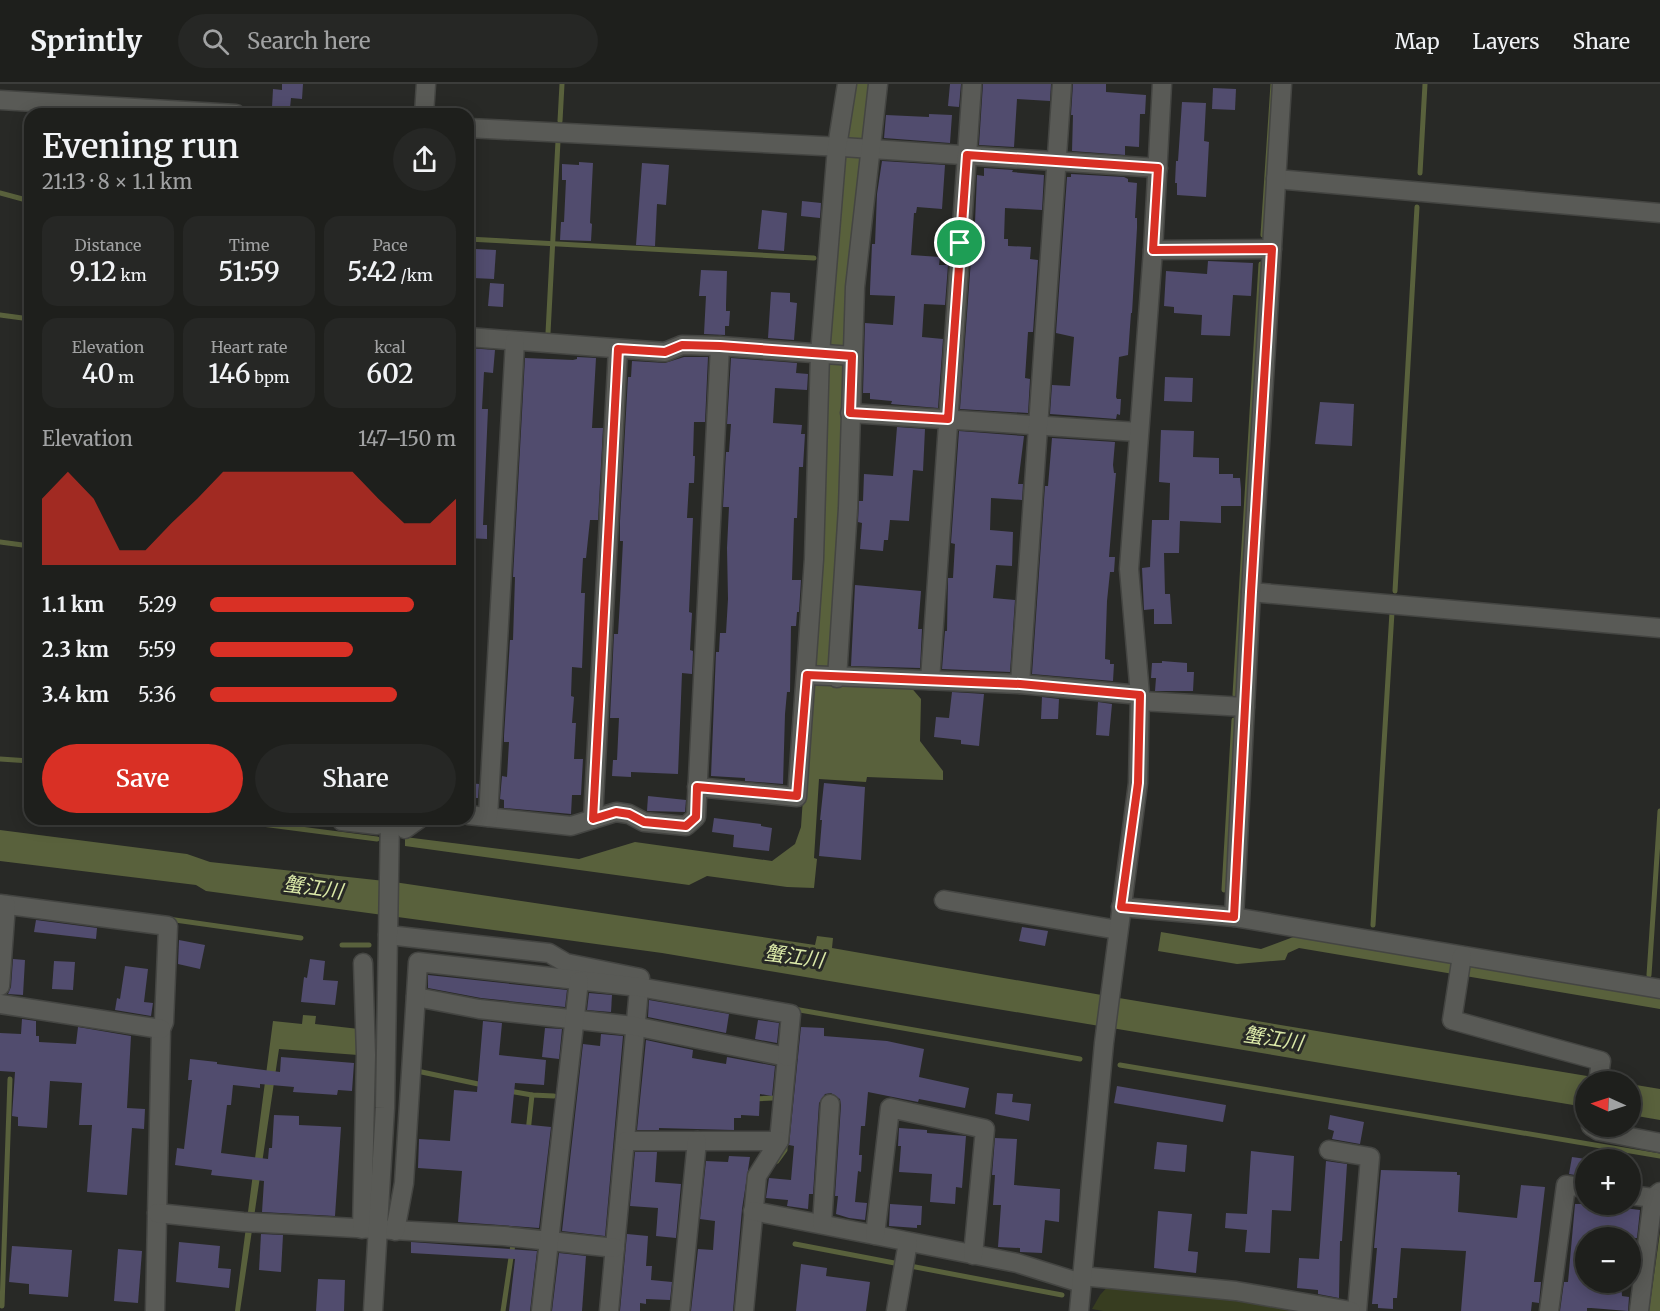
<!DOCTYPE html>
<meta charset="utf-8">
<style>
body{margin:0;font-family:Merriweather,"Noto Sans JP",serif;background:#262725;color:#f1f3f6;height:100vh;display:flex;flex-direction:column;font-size:22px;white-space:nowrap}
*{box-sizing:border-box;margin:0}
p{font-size:20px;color:#a1a2a3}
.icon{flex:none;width:33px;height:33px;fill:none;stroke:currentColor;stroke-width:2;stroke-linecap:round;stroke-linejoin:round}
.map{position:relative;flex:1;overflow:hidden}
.side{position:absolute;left:24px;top:24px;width:450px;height:717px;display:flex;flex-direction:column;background:#1e1f1c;border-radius:18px;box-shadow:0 3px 15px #0003,0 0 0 2px #3c3d3b}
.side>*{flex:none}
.needle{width:39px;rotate:273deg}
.controls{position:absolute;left:1575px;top:987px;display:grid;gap:12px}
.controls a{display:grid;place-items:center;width:66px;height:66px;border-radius:50%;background:#1e1f1c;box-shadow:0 3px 15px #0003,0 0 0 2px #3c3d3b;font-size:30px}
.pin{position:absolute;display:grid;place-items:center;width:51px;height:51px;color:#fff;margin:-26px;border:3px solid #fff;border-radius:50%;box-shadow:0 2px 6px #0007}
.round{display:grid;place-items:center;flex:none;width:63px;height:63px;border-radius:32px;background:#262725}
.head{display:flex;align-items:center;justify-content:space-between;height:102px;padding:0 18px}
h1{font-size:33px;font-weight:600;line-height:45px}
.stats{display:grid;grid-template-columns:repeat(3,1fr);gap:9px;height:102px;padding:6px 18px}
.stats div{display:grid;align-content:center;border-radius:15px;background:#262725;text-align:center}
.stats b{font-size:26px;font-weight:600}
.stats small{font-size:16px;font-weight:400}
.stats p{font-size:16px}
.chart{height:168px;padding:12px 18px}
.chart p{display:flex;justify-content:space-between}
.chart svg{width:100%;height:108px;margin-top:6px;fill:#d93025;opacity:.7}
.button{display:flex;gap:12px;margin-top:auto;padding:12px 18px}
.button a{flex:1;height:69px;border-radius:36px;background:#d93025;color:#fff;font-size:24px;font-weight:600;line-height:69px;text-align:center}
.button a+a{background:#262725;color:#f1f3f6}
ul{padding:0 18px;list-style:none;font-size:20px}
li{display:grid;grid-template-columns:96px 72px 1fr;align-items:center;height:45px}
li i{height:15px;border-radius:8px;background:#d93025}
header{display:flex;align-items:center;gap:36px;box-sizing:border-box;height:84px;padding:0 30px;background:#1e1f1c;border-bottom:2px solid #3c3d3b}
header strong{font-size:28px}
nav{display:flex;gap:33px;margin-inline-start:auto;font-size:21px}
.search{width:420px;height:54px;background:#262725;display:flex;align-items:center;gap:15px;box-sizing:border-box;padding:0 21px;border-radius:33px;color:#a1a2a3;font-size:22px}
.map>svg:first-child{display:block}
.green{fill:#373d20}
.water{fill:#59613c}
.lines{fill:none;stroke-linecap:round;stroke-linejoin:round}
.stream{stroke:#59613c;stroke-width:5}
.building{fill:#514c6e}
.minor-casing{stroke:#444542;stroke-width:21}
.minor{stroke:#595a56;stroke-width:18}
.route-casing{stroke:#fff;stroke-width:12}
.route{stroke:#d93025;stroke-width:8}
.labels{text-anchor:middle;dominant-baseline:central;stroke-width:6;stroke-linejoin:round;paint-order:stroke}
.water-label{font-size:20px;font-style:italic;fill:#dbe9a8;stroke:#282926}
</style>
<header>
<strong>Sprintly</strong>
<div class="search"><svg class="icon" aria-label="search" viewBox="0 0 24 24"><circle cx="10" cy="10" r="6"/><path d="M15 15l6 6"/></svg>Search here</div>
<nav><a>Map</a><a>Layers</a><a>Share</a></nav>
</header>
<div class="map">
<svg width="1660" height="1227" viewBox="0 0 1660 1227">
<rect width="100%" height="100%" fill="#282926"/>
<!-- green -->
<path class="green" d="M1110,1200L1236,1213L1309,1227H1103L1092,1225L1100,1211Z"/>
<!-- water -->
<g class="water">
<path d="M852,0H870L863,53L830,599L909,601L921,615L920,657L943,687V696L867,693L866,698L819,695L814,774L817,775L814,804L787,803L707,792L689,801L405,762V753L579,775L635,758L772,777L795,760L801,743C804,695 810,647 812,598C824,399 827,198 852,0Z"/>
<path d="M0,746L187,770L210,778L394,798L815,861L817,852L833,854L832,864L1113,913L1617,997L1586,998L1585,1023L662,869L206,807L196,801L0,777Z"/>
<path d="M1161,848L1261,865L1296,852L1660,914V925L1299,864L1288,869L1285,876L1237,880L1158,867Z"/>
<path d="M303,931L316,932L315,940L359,945L358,971L279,965L240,1227H235L273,937L302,940Z"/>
<path d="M1630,1000L1660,1005V1036L1631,1031Z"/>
<path d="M1660,1148V1227H1649Z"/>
</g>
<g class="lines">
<!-- stream -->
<g class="stream">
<path d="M560,37L562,0"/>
<path d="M1420,89L1425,0"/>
<path d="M0,109L30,117"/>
<path d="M1263,151L1273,0"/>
<path d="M468,155L814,174"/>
<path d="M0,231L30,235"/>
<path d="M548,249L558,57"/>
<path d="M0,458L30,462"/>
<path d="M1395,507L1417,123"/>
<path d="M1235,611L1261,180"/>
<path d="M0,675L30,677"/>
<path d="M263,735L262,740L377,755"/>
<path d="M1224,806L1234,636"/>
<path d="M168,835L301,854"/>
<path d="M1373,841L1392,528"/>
<path d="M342,861H369"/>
<path d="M1649,891L1660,727"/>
<path d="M794,925L1080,975"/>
<path d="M1120,981L1660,1072"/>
<path d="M417,987L483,1001"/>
<path d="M509,1007L532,1011L554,1012"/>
<path d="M753,1015L773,1014"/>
<path d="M528,1048L532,1011"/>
<path d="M777,1077L785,1066V1059"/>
<path d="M795,1160L1062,1211"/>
<path d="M2,1222L10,995"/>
<path d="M503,1227L513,1160"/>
</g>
</g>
<!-- building -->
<g class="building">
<path d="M282,0H303L302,15L291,14L290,24L272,23L273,5L282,6Z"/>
<path d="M950,0H961L959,23L948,22Z"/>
<path d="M983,0H1051L1050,17L1017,15L1014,63L979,61Z"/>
<path d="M1073,0H1106V8L1146,11L1145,30H1140L1139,63L1125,62V71L1072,67L1073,31H1071Z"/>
<path d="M1213,4L1236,5L1235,26L1212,25Z"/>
<path d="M1182,18L1206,19L1204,57L1209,58L1206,113L1177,111V99H1175L1176,77H1178Z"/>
<path d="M929,30L952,31L950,59L884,54L886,31L929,33Z"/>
<path d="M882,77L945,81L942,125L917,123L916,129H914L911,171L940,173L939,181H948L945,221L924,220L922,253L943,255L938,324L891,320L892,317L870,315V309H863L865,239L893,241L895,212L870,211V206L872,160H875L877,110Z"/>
<path d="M579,78L593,79L590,139L592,140L591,157L560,156L561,138H564L566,96H562V80L579,81Z"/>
<path d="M642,79L669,81L666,121L657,120L655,162L636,161Z"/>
<path d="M984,84L1013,86L1012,88L1044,91L1042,126L1005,124L1004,155H1008V162L1031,163L1030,175L1038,176L1033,248H1028L1025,294L1030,295L1028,329L960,325L972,162H974L977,91L984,92Z"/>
<path d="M1071,90L1124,93L1128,95V98L1137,99L1135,134H1137V144L1132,229H1131L1128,271L1119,273L1116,313L1117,315H1121L1120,331L1117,330L1116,335L1050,330L1052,301L1070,302L1074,253L1056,249L1067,93H1071Z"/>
<path d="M802,117L821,119L820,134L801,132Z"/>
<path d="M762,126L787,129L784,167L758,165Z"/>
<path d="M475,165L496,166L494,195L473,194Z"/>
<path d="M1208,177L1253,179L1251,212L1233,211L1230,252L1201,251L1202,231L1174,229V223L1164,222L1166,187L1207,190Z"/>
<path d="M701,186L727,187L726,221V227H730L729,242H725V251L704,250L706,212H699Z"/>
<path d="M490,199L504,200L503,223L488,222Z"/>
<path d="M771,208L790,209V218L797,219L794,256L768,254Z"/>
<path d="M468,264L495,266L493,289L484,288L482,325H488L483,441H487V455L468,454Z"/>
<path d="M577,273L596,274L592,344H603L598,436H590L586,474H583L581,509H585L582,584L572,583L571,612L574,613L572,639H576L574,675H583L581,711H572L571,730L504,724V716L500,715L502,692L507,693L509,658H504V652L510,556H513L515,493H513L525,274L573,276L577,275Z"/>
<path d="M684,273H708L705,338H694L693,372H695L694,399H689L687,434H693L689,528L692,529L690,566L693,567L692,590L682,589L678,690L631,688V693L612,692L613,676H617L619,634H610L614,550H618L620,516L623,457H620V437L628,293H631L632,277L665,279Z"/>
<path d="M731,274L797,279L796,289L808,290L807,306L775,304L773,339L802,341L801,350H805L803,383H799L797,434H794L792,496H801L799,528H797L796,542H791L790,608H787L785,630L783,700L745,697V694L711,692L716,568H719L720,549H726L728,515L727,464L729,423H723L726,368H729L731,340H727Z"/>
<path d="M1165,293L1193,294L1192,318L1164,317Z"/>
<path d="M1320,318L1354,320L1352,362L1315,360Z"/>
<path d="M897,343L925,345L923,387L913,386L909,437L890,436L888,456H884L883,467L860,465L862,439L858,438L859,417H863L864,390L893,392Z"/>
<path d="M1161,346L1194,347L1193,373L1219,374V390H1233V394H1240L1241,405V422H1221V439L1180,437L1179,469H1164L1165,510H1170L1172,540H1154V525L1144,526L1142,484L1150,483L1152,436H1169L1170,399L1159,398Z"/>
<path d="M959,347L1024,352L1018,400H1023L1022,416L991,414L990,446L1013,448L1012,482L996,481L993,514L1015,516L1010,588L942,585L945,547H947L948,494H953L955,460L951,459Z"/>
<path d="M1052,354L1115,358L1113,381L1114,389H1116L1109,473H1115L1114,488H1110L1107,517L1105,575L1110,576V580H1114L1113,597L1032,590L1045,402H1048Z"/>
<path d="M855,501L921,507L918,545H922L920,584L851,582Z"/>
<path d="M1162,577L1187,579V588H1194L1193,607H1155L1156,594H1151L1152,579H1162Z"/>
<path d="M952,608L984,610L979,662L961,660V656L934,653L936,633L949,634Z"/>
<path d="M1042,613L1059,615L1058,635H1041Z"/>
<path d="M1098,618L1112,620L1109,652L1096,651Z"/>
<path d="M468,699L479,700L478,714H468Z"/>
<path d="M824,699L865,703L861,776L819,772L822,736H820Z"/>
<path d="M648,712L686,716L685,728L647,727Z"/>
<path d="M714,734L761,740V742L772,744L769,767L733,763L734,751L712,748Z"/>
<path d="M36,836L97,844L96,855L34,848Z"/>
<path d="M1022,843L1048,847L1045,862L1019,857Z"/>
<path d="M179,856L205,861L200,885L178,880Z"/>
<path d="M13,875L25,876L23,911L8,910L11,903Z"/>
<path d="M310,875L325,877L323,896L338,897L335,921L301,918L304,893L307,894Z"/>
<path d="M54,877L75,878L73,906L52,905Z"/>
<path d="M125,882L148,885L144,918L153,919L151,932L115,926L117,914L120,915Z"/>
<path d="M428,891L567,906L565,923L481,914L428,904Z"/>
<path d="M589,909L612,911L611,928L587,926Z"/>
<path d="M649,916L729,930L726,949L648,933Z"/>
<path d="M22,935L36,937V952H39V958L76,960L78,943L131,952L127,1024L145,1025L144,1045L132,1044L127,1111L87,1108L92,1041H79L82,999L50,997L47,1044L18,1042V1033L12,1032L15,988L0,987V949L21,950Z"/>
<path d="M758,936L779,939L777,959L755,955Z"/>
<path d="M483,937L502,939L499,971L546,976L544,1001L515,999L511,1039L551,1043L539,1144L458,1138L462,1087L418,1084L419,1055L450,1057L454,1006L477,1008Z"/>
<path d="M801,943L824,944V952L887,957L924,965L919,993L969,1004L965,1024L919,1015L918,1018L868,1008L865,1042H861L859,1071H862L861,1088L858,1087L855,1118L867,1119L865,1136L849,1134L836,1130L838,1112H835L841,1021L840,1015L831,1009L825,1010L819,1019L813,1110H809L808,1125L787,1122L788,1116L766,1114L769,1094L791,1096L794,1062L789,1061Z"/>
<path d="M545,944L562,945L559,975L542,973Z"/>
<path d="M601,950L623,952L605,1152L562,1147L583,960L600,962Z"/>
<path d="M646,956L693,966L692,974L726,980L727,973L775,982L772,1012L760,1010L759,1032L741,1031V1034H734V1046L659,1044V1046H637Z"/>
<path d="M281,973L354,979L352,1007L338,1006L337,1011L293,1008L294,1003L260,1000V1004L233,1001L231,1021H227L221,1069L268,1075L269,1064H272L274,1031L299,1032V1041L341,1043L335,1132L262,1128L264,1097L211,1091L212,1086L175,1081L177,1064L184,1065L192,996H188L190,975L217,978V980L280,988Z"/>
<path d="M1117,1002L1226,1021L1223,1038L1114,1019Z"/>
<path d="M997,1009L1013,1010L1012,1018L1031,1020L1029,1037L995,1030Z"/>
<path d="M1330,1031L1364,1038L1360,1060L1332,1055L1334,1047L1328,1045Z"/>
<path d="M899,1044L927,1046V1049L966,1052L962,1104L956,1103L955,1120L930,1118L932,1090L899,1088L901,1062H898Z"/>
<path d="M995,1054L1017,1055L1014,1101L1060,1105L1059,1138L1045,1136L1042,1169L1020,1168V1164L998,1163L1001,1121H993L995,1091H992Z"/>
<path d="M1157,1058L1187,1061L1185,1088L1154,1085Z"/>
<path d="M1251,1067L1294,1072L1291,1127L1272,1126L1270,1169L1245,1168L1247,1146L1225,1144L1226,1129L1247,1130Z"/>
<path d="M635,1068H657L655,1098L681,1100L676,1154L656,1152L658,1124L630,1122Z"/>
<path d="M729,1072L750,1073L742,1125L733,1227H691L698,1165L713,1166L715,1137L700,1135L706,1077L728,1078Z"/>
<path d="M1572,1073L1586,1075V1093L1569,1090Z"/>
<path d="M1326,1077L1347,1080L1342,1157H1340L1339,1214L1318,1210V1206L1297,1204L1299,1174L1319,1175Z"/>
<path d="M1381,1086L1457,1088V1091H1460L1458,1128L1517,1134L1521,1101L1545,1103L1534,1198H1541L1539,1219L1532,1218L1531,1227H1461L1466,1167L1401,1164L1397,1214H1393V1225L1378,1224V1220H1372L1377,1164H1374Z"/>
<path d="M890,1120L922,1122L921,1141H917V1144L889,1142Z"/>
<path d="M1575,1120H1594L1640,1126L1637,1154H1586V1198H1621L1622,1212L1629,1213L1628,1227L1591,1224H1587V1227H1560L1564,1198H1568Z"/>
<path d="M1158,1127L1192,1130L1188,1167L1198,1168L1196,1189L1154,1184Z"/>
<path d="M261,1150L283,1151L281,1188L259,1186Z"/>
<path d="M627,1150L648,1152L646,1182H652L651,1196L672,1198L670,1216L646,1215V1220L640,1219V1227H620Z"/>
<path d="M179,1158L220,1162L218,1184L231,1185L229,1204L176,1198Z"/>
<path d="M411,1158L537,1167L530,1227H509L515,1175L411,1169Z"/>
<path d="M12,1162L72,1166L68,1213L29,1210V1200L9,1198Z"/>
<path d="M118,1165L142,1167L138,1219L114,1217Z"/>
<path d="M559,1169L586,1172L582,1227H552Z"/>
<path d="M801,1180L827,1184L826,1192L870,1198L866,1227H796Z"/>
<path d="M318,1195L345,1196L344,1227H316Z"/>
</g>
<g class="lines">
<!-- minor casing -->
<g class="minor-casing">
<g id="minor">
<path d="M0,16L236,30"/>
<path d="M424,30L426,0"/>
<path d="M468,44L842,63L1158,84"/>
<path d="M1276,95L1660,129"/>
<path d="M1153,166L1272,165"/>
<path d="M468,253L665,268L682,261L720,262L852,272"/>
<path d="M850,329L1138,348"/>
<path d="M1251,508L1660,544"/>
<path d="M807,591L1020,600L1140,611"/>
<path d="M837,594L848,424L855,203L878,0"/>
<path d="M930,596L972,0"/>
<path d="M1020,600L1062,0"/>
<path d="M1140,617L1245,623"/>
<path d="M697,703L797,713L814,475L820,270L837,63L847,0"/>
<path d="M468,731L571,742L616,728L629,730L644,738L686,742L696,733L720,262"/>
<path d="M488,733L515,257"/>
<path d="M341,735L342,737L377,741"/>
<path d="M593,735L618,265"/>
<path d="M405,745L419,735"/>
<path d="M944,816L1118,846"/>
<path d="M0,820L168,842L164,938L161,945L155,1227"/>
<path d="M1121,823L1234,833L1660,905"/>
<path d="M1234,833L1251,508L1282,0"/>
<path d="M388,851L549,869L566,879L640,894L609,1227"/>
<path d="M1462,872L1452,936L1601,977L1598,998"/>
<path d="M0,902L6,821"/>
<path d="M416,913L479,925L634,942L787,973L779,1057"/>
<path d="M0,920L161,945"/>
<path d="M1591,1042L1599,1047L1660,1059"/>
<path d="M626,1057H779L757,1092L744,1227"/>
<path d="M1329,1066L1370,1073L1357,1227"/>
<path d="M1630,1111L1653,1114L1660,1108"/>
<path d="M753,1127L1017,1179L1081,1199"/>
<path d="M157,1129L243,1138L504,1152L615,1164"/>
<path d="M822,1140L830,1020"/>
<path d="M362,1145L366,971L363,879"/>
<path d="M395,1147L404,1099L418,878L639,903L791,930L787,973"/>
<path d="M875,1151L890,1024L985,1045L973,1171"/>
<path d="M1081,1192L1236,1207L1351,1227"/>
<path d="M373,1227L385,1024L390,735"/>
<path d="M541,1227L579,897"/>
<path d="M680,1227L697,1057"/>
<path d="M896,1227L908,1158"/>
<path d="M1079,1227L1104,959L1138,699L1140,611L1129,485L1153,166L1162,0"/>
<path d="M1549,1227L1566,1101L1586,1104"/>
<path d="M1639,1227L1653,1114"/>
</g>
</g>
<!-- minor -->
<use href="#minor" class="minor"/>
</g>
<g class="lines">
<!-- route casing -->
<g class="route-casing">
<path id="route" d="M967,71L1158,84L1153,166L1272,165L1251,508L1234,833L1121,823L1138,699L1140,611L1020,600L807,591L797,712L697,703L696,733L686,742L644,738L629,730L616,728L593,735L618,265L665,268L682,261L720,262L852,272L850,329L948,335Z"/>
</g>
<!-- route -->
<use href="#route" class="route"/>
</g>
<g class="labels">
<!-- water labels -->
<g class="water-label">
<text transform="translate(313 803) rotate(8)">蟹江川</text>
<text transform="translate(794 872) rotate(8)">蟹江川</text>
<text transform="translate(1273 954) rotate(9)">蟹江川</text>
</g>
</g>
</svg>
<div class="controls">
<a><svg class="needle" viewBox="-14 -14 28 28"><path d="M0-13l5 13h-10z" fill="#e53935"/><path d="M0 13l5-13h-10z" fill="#a1a2a3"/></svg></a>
<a>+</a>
<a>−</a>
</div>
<div class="pin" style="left:960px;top:159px;background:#1e9e55"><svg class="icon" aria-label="arrive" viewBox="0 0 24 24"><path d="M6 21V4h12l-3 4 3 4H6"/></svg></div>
<section class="side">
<div class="head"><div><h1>Evening run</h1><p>21:13 · 8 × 1.1 km</p></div><a class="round"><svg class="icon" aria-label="share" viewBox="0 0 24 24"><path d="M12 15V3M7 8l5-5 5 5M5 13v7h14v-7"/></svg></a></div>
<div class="stats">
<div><p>Distance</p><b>9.12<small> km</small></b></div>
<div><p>Time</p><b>51:59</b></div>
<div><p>Pace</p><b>5:42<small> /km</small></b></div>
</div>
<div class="stats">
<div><p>Elevation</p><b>40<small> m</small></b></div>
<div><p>Heart rate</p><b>146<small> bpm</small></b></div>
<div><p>kcal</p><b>602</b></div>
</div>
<div class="chart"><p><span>Elevation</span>147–150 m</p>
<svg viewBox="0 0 160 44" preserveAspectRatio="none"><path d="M0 44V17L10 6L20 17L30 38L40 38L50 27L60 17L70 6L80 6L90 6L100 6L110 6L120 6L130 17L140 27L150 27L160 17V44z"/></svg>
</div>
<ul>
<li><b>1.1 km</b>5:29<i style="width:83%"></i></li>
<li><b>2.3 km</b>5:59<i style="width:58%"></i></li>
<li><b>3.4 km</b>5:36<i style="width:76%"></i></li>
</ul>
<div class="button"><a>Save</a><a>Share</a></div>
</section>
</div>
